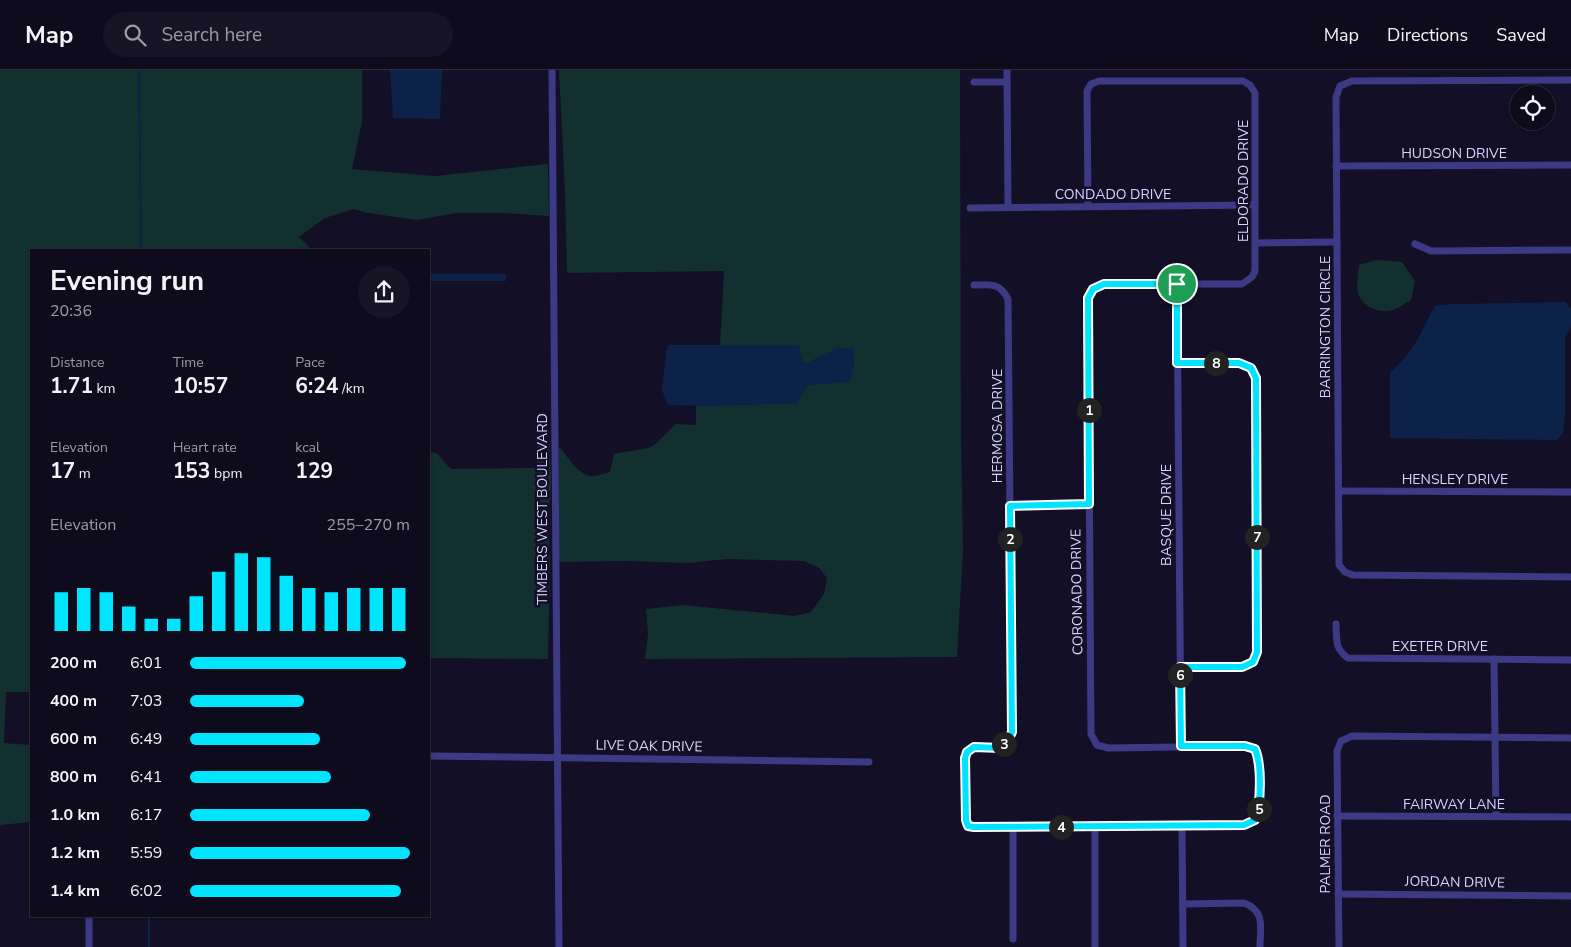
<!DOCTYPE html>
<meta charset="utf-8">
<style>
body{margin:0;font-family:"Nunito Sans",sans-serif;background:#171425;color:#f1f3f6;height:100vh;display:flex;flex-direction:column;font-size:19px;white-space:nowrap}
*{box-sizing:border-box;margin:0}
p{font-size:16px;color:#9b9ba3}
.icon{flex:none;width:28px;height:28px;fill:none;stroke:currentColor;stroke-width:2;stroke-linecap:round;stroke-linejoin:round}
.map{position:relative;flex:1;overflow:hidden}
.sheet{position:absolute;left:30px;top:179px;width:400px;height:668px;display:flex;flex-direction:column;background:#0e0b1c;border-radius:0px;box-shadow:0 1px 4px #0004,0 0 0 1px #2e2b3b}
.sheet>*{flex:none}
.controls{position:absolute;left:1510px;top:15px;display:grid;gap:10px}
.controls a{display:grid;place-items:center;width:45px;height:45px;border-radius:50%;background:#0e0b1c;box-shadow:0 1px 4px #0004,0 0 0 1px #2e2b3b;font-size:25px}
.pin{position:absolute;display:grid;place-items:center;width:42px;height:42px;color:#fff;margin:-21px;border:2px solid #fff;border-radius:50%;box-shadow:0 1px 5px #0007}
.km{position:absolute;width:25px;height:25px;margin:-12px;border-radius:50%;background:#222;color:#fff;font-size:14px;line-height:25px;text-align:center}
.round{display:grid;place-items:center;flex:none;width:52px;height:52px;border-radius:26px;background:#171425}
.overview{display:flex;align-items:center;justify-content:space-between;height:85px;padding:0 20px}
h1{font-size:28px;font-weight:700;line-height:38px}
.figures{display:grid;grid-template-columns:repeat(3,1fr);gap:8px;height:85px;padding:5px 20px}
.figures div{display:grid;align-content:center}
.figures b{font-size:21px;font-weight:700}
.figures small{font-size:14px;font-weight:400}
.figures p{font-size:14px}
.chart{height:140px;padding:10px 20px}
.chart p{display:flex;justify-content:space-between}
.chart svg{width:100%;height:90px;margin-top:5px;stroke:#00e5ff;stroke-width:6}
ul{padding:0 20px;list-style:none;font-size:16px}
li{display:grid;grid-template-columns:80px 60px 1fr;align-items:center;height:38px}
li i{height:12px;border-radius:6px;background:#00e5ff}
header{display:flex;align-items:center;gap:30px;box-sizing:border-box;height:70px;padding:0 25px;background:#0e0b1c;border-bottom:1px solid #2e2b3b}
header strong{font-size:24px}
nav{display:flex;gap:28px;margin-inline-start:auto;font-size:18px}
.search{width:350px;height:45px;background:#171425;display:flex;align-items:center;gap:12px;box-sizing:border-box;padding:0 18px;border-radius:28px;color:#9b9ba3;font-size:19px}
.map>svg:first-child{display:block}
.green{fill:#12302f}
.water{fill:#0c2248}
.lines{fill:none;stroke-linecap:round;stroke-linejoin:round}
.stream{stroke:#0c2248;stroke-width:2}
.minor{stroke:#3d3a85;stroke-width:7}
.route-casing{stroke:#fff;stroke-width:10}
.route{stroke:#00e5ff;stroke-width:6}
.labels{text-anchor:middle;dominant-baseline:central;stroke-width:5;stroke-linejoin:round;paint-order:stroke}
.street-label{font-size:14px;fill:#d9d4ff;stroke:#130f26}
</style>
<header>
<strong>Map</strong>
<div class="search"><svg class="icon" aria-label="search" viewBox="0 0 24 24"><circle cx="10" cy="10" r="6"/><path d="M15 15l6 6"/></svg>Search here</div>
<nav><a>Map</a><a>Directions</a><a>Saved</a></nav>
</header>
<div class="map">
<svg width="1571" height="877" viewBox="0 0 1571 877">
<rect width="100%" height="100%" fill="#130f26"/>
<!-- green -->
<g class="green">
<path d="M0,0H362V52L352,99L435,106L548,94L549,146L505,143H456L417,150L368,143L354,139L325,148L299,167L312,180H31V622H6L4,673L31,675V752L0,755Z"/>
<path d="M559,0H960L961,364L963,480L957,587L645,589L648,564L646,539L683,535L795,546L811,542L824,524L827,508L819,498L804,491L728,489L687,493L628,491L559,492V377C569,387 579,408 595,406C600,405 606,403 610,402L614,384L648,378L654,375L676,354L696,355V336L797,333L803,322L809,315L854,294L852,278L821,286L807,294L803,293L798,275H720L724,201L567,203L565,122Z"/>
<path d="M1377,190L1402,192L1415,211L1411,230C1405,233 1399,238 1393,240C1380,244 1362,237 1358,223C1356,214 1358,204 1359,195Z"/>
<path d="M537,371L550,374L551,415L548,448L550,492L548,589L429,588V382L436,383L451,399L537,398Z"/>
</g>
<!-- water -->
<g class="water">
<path d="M390,0H442L440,49L393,48Z"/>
<rect x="429" y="204" width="77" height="7"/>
<path d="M1566,232L1571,239V257L1565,267V346L1563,363L1557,370L1390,368V303C1400,293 1409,284 1416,272C1424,260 1427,247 1436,236L1453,234Z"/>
<path d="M669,275H798L803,292L807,294L837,278H852L854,294L850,312L809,315L803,322L797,333L705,336L668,335L662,321L666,281Z"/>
</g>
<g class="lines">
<!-- stream -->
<g class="stream">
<path d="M139,0L141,180"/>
<path d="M149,845V877"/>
</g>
<!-- minor -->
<g class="minor">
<path d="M1007,0L1008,137"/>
<path d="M552,1L559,877"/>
<path d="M1571,10L1352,11L1340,16L1336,27L1339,495L1345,502L1353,505L1571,507"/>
<path d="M974,12H1007"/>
<path d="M1336,96L1571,95"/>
<path d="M970,138L1255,135"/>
<path d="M1256,173L1337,172"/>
<path d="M1415,174L1431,181L1571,180"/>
<path d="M1177,214L1181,676"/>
<path d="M974,215C991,215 999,212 1008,229L1012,662L1007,672L1001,678L974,677L967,682L965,688L966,750L968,756L1095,757L1244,755L1255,750C1261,734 1262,695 1255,679L1245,676L1108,678L1097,675L1091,664L1088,228L1093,219L1104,214H1242L1252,207L1255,201V23L1250,15L1243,11H1099L1091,14L1087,21L1088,136"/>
<path d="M1177,293H1239L1251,298L1256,308L1257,582L1253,591L1242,597H1179"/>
<path d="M1339,421L1571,422"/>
<path d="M1010,436L1089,435"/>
<path d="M1336,554C1337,569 1334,578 1348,588L1571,590"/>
<path d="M1494,589L1496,746"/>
<path d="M429,686L869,692"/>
<path d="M1337,746L1571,747"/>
<path d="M1182,756L1183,877"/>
<path d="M1338,824L1571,826"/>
<path d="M1183,834L1244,833C1266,841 1260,858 1260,877"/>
<path d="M89,845V877"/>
<path d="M1013,869V757"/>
<path d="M1095,877V757"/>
<path d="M1339,877L1337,681L1341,671L1352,666L1571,668"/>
</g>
</g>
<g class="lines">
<!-- route casing -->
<g class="route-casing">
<path id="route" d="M1104,214H1177V293H1239L1251,298L1256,308L1257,582L1253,592L1242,597H1180L1181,676H1245L1255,679C1262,695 1261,734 1255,750L1244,755L974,757L968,756L966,750L965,688L967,682L974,677L1001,678L1007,672L1012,662L1010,436L1089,434L1088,228L1093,219Z"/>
</g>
<!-- route -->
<use href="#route" class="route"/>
</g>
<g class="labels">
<!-- street labels -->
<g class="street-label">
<text x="1454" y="83">HUDSON DRIVE</text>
<text transform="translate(1243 111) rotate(-90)">ELDORADO DRIVE</text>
<text x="1113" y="124">CONDADO DRIVE</text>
<text transform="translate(1325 257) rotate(-90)">BARRINGTON CIRCLE</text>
<text transform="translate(997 356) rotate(-90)">HERMOSA DRIVE</text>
<text x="1455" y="409">HENSLEY DRIVE</text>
<text transform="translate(542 439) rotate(-90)">TIMBERS WEST BOULEVARD</text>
<text transform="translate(1166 445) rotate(-90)">BASQUE DRIVE</text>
<text transform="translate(1077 522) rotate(-91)">CORONADO DRIVE</text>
<text x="1440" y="576">EXETER DRIVE</text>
<text transform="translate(649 676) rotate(1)">LIVE OAK DRIVE</text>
<text x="1454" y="734">FAIRWAY LANE</text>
<text transform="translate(1325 774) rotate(-90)">PALMER ROAD</text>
<text transform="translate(1455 812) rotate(1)">JORDAN DRIVE</text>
</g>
</g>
</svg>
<div class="controls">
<a><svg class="icon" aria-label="locate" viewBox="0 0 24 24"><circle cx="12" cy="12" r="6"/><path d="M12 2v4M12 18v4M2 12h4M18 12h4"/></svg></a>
</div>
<div class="pin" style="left:1177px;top:214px;background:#1e9e55"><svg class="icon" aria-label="arrive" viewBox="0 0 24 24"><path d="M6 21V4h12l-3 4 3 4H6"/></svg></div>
<b class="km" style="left:1089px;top:340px">1</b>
<b class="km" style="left:1010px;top:469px">2</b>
<b class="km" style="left:1004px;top:674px">3</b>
<b class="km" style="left:1061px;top:757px">4</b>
<b class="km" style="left:1259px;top:739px">5</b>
<b class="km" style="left:1180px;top:605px">6</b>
<b class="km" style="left:1257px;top:467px">7</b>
<b class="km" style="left:1216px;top:293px">8</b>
<section class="sheet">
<div class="overview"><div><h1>Evening run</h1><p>20:36</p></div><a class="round"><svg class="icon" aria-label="share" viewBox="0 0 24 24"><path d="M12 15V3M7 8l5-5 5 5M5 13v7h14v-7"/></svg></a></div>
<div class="figures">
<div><p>Distance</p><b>1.71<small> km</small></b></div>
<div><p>Time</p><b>10:57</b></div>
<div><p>Pace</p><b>6:24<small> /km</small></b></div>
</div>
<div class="figures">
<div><p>Elevation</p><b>17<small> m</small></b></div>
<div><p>Heart rate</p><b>153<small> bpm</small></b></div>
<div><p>kcal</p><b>129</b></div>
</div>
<div class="chart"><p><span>Elevation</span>255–270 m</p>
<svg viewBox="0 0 160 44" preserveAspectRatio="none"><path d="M5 44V25M15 44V23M25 44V25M35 44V32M45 44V38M55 44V38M65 44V27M75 44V15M85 44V6M95 44V8M105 44V17M115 44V23M125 44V25M135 44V23M145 44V23M155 44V23"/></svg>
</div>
<ul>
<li><b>200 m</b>6:01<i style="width:98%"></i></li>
<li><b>400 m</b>7:03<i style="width:52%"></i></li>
<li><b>600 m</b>6:49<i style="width:59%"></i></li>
<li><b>800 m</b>6:41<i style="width:64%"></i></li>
<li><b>1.0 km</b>6:17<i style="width:82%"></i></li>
<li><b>1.2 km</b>5:59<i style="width:100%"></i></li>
<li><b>1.4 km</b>6:02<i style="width:96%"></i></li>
</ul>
</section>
</div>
